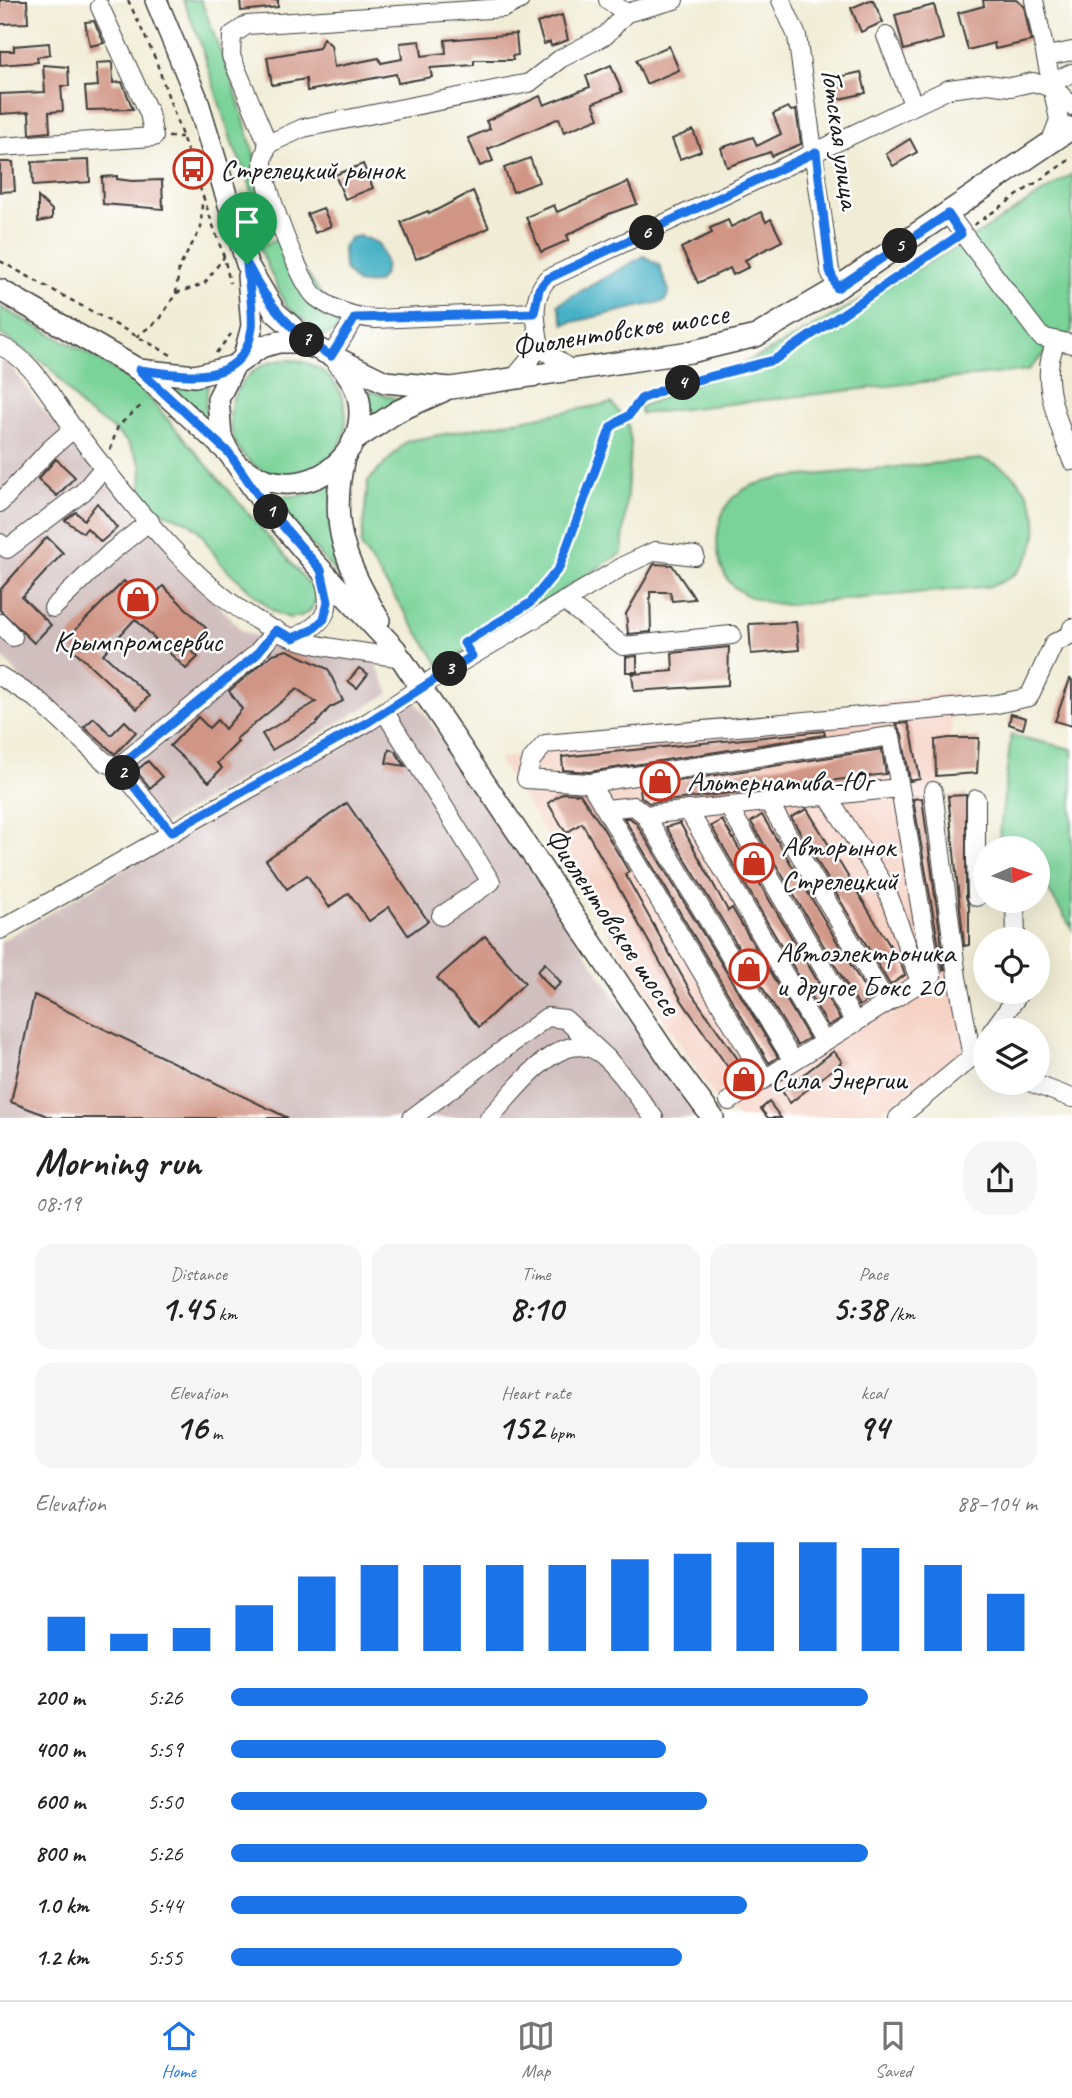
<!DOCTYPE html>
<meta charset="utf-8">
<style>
body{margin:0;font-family:Caveat,sans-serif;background:#f6f6f6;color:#222;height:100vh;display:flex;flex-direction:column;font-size:26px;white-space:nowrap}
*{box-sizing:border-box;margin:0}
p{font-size:23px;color:#767676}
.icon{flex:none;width:38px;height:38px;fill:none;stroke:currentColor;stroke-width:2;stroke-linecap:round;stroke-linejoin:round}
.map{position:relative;height:1118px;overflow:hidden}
.details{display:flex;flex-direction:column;background:#fff;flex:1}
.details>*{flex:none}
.needle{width:46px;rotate:87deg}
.tools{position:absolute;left:973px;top:836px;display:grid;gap:14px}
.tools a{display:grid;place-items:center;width:77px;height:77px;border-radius:50%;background:#fff;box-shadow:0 7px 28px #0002;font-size:35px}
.pin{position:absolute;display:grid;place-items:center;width:60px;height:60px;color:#fff;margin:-72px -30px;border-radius:50% 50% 50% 0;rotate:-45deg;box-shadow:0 0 7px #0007}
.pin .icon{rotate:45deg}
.km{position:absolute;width:35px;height:35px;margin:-18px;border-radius:50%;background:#222;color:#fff;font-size:19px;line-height:35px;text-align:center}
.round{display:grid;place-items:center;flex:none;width:74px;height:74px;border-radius:28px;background:#f6f6f6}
.overview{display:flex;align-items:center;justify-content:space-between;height:119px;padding:0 35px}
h1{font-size:38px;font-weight:700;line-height:52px}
.metrics{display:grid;grid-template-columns:repeat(3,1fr);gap:10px;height:119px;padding:7px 35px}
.metrics div{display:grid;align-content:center;border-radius:18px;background:#f6f6f6;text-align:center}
.metrics b{font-size:35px;font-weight:700}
.metrics small{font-size:19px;font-weight:400}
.metrics p{font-size:19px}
.chart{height:196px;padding:14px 35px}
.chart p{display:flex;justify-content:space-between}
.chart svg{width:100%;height:126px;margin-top:7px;stroke:#1a73e8;stroke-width:6}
ul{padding:0 35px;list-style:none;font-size:23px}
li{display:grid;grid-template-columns:112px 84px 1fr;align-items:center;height:52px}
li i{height:18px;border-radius:9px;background:#1a73e8}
.tab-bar{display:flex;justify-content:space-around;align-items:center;height:98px;border-top:2px solid #e0e0e0;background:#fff;font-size:19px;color:#767676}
.tab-bar a{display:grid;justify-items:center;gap:4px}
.tab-bar .active{color:#1a73e8}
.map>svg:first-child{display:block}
.built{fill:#f6d2c5}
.industrial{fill:#d1bfbf}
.green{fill:#7ad399;stroke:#4b785a;stroke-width:2}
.water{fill:#47b1c5;stroke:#326670;stroke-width:2}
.building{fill:#d09585}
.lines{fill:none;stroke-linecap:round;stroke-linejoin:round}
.minor-casing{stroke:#3c3b38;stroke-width:20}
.major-casing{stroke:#3c3b38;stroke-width:24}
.path{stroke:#3c3b38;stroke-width:2.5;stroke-dasharray:5 5;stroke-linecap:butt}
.minor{stroke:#fff;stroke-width:18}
.major{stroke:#fff;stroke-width:21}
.route-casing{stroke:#fff;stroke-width:14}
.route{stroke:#1a73e8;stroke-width:9}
.labels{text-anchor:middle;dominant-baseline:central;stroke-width:5;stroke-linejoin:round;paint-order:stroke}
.street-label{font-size:30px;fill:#1c1c1c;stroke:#fff}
.poi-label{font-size:30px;fill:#1c1c1c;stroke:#fff;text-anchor:start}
</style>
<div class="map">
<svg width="1072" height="1118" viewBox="0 0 1072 1118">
<rect width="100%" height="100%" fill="#fff"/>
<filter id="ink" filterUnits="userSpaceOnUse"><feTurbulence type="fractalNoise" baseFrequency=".0143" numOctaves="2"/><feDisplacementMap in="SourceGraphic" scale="14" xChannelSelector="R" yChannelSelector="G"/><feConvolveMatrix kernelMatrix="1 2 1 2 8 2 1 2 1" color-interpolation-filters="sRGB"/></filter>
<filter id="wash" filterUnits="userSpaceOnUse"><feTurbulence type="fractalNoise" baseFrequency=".00686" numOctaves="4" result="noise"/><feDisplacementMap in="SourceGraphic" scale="28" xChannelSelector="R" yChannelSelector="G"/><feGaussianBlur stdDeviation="1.57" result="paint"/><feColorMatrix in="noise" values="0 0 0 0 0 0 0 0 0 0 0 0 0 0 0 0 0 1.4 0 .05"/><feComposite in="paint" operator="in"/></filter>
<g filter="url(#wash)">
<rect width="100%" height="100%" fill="#f0ecd5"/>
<!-- built -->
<path class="built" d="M957,692L938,799L964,1054L870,1118H737L712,1094L498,759Z"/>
<!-- industrial -->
<g class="industrial">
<path d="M0,360L8,362L38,404L242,631L303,652L374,662L390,693L152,831L0,654Z"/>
<path d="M415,700L697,1118H0V942Z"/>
</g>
<!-- green -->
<g class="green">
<path d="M183,0H201L236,93L276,230L265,236L247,175L233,146L199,39Z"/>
<path d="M1072,174V332L1056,343L1028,370L641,414L640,407L762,355L959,246Z"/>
<path d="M281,237L340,321L338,330L325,336L286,306L259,247Z"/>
<path d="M0,307L93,356L139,386L314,590L316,600L310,611L301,616L289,618L274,612L221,564L199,531L188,522L156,510L145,501L141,487L142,466L128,443L113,429L84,410L50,367L0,334Z"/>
<circle cx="288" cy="418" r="58"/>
<path d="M164,378L192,386L208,384L204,421Z"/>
<path d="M369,391L403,400L373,418Z"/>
<path d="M612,403L628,425L631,443L622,553L440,666L361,546L368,481L407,441Z"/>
<path d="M981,459C1030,470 1055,529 1020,569C1013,577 1002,582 992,586L788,605C771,603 756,601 741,592C709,573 710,511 740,492C752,483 767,482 781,478Z"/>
<path d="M332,486L330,531L364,605L268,496H300Z"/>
<path d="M1011,735L1072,749V929L1038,873V849H998Z"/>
</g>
<!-- water -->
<g class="water">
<path d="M360,236L378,243C385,259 391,269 377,283L357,284L344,268L343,247L350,238Z"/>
<path d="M644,256L659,265L669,291L665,301L564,324L558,304Z"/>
</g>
<g id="blocks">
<!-- building -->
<g class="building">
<path d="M0,0H27L28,23L0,24Z"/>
<path d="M240,0H278V7L241,11Z"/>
<path d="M870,0H873L883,22L861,32L851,8Z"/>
<path d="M983,0H1016L1024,6L1031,41L995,49L994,43L968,50L958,13L984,6Z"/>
<path d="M934,5L943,39L904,50L895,15Z"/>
<path d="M562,15L568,40L551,46L550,42L544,44L537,23Z"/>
<path d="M94,21L104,43L90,46L85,22Z"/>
<path d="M516,34L518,55L512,56L513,60H474V65L430,68L432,77L398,83L396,74L307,91L306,79L272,85L267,57L319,48L323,38L331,45L334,67L379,58L381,63L402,59L400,43L420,41L422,56L446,53L445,40Z"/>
<path d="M49,43L50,54L37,57L38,62L0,65V51H14V46Z"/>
<path d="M669,46L679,70L646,84L636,60Z"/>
<path d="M112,62L113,83L122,82L133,109L87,110L85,87L98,86L96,63Z"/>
<path d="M43,65L68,67L69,86H61L63,111L49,112L50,132L30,134L29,112L0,114V94L45,92Z"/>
<path d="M611,65L622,92L593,103L599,118L564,132L559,118L488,149L493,161L480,166L468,138L490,129L486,121L540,96L544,105L590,87L586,76Z"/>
<path d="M861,72L866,93L831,101L826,80Z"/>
<path d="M788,107L791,111L796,110L801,144L772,156L770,152L727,167L721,148L753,137L757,146L781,134L773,114Z"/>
<path d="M693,130L701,151L680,159L672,139Z"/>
<path d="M910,139L917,152L893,166L886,154Z"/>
<path d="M530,158L539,182L513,192L504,168Z"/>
<path d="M89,160L90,182L33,186L32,162Z"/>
<path d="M0,162H13L15,191L0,192Z"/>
<path d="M363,164L373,188L345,199L335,175Z"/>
<path d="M117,176V179L132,181L162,180L163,209L103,204L102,177Z"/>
<path d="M628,182L637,204L611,213L567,235L569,240L541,252L526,217L554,205L557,212Z"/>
<path d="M473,191L489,228L416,259L401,222L428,211L429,214Z"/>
<path d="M38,197L52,210V219L38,222Z"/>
<path d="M323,208L331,226L315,233L307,214Z"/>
<path d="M761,212L766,222L771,219L782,241L745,260L749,267L733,275L730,268L698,283L681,248L712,233L710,228L728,220L731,227Z"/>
<path d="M56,459L75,477L57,496L38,479Z"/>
<path d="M97,503L117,528L101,542L87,528L83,533L65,520L76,512L84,520Z"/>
<path d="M47,537L63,553L22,597L51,625L34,643L0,610V590Z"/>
<path d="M654,564L672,565L695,599L672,601L670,592H650L651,632L628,634L626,614Z"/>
<path d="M124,581L147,603L163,586L206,628L188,648L198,657L186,669L135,619L103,654L149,696L137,709L64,641Z"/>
<path d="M796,622L799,650L751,654L749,624Z"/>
<path d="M729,647L728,685L634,691L632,674L673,671L672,653Z"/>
<path d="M287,650L328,669L343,701L329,708L316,724L272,750L262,734L316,702L297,689L236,739L238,742L217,763L222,768L209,782L170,746L198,717L209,728L217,720L225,729L242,709L229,691L273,654Z"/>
<path d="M637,656V672H626V657Z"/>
<path d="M359,668L368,674L357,688L348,681Z"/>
<path d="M1070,679L1072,680V726L1055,721Z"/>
<path d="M1011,714L1026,718L1023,729L1009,724Z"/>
<path d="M94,718L111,735L125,721L136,732L115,754L84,727Z"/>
<path d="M908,723L912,736L920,779L910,781L902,734L896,724Z"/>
<path d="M824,731L825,735L589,772L563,770L562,757Z"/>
<path d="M949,738H979L977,773L936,776L935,740Z"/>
<path d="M389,749L395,751L405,766L386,763Z"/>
<path d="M882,749L886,774L649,803L641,797L640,787Z"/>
<path d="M148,761L162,777L150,788L136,771Z"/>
<path d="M563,793L580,794L603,828L629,872L625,874L692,994L749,1075L738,1082L682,1001L582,823L566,833L548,803Z"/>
<path d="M966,795V897L969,906V945L964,946L948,796Z"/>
<path d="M922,798L945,970H943L913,799Z"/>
<path d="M347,803L428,921L408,935L389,907L369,921L349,893L329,907L307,875L287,889L266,860Z"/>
<path d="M807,809L901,964L905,975L890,985L791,817Z"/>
<path d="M762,815L871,999L859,1006L751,822Z"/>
<path d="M624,818H630L636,823L778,1057L769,1063Z"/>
<path d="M722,820L840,1019L828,1026L711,826Z"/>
<path d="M680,823L728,911L732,908L809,1038L797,1045L666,827Z"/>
<path d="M485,936L525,983L479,1027L437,978Z"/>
<path d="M545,963L561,983L553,990L537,971Z"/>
<path d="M34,995L288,1118H53L11,1102Z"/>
<path d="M834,1051L842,1062L790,1103L782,1091Z"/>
<path d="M769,1102L781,1118H768L761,1109Z"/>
</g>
</g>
</g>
<g filter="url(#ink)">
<use href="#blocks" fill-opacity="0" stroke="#3c3b38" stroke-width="2"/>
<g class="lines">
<!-- minor casing -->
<g class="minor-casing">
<g id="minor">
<path d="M608,0L626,13L674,0"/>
<path d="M781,0L797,36L830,271L837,288"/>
<path d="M1034,0L1059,120L1050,143"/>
<path d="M886,36L913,104"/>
<path d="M1047,56L1072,51"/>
<path d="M1053,82L1072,73"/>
<path d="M268,144L231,56L232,35L247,25L504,8L520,0"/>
<path d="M0,147L154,137L149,113L100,7"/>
<path d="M948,214L1041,337L1072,344"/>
<path d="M534,312L376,319C354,317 334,311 316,297C300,284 262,181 263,160C264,155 267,149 268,144L303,128L529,83L560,59L606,35L626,13"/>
<path d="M1056,343C1037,378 1060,425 1072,461"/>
<path d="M0,346C32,358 54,402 74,429C127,498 211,611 296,639C329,650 366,652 401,658"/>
<path d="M331,356L355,318"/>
<path d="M571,370L540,347C536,322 530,300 547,279L949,89L987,84L1011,87L1033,82L1055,89L1072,106"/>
<path d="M515,377L540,347"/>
<path d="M0,503L49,450L74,428"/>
<path d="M0,543L7,549L83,492L104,467"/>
<path d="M564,601L623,646L732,635"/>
<path d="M53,608L111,552L150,521"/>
<path d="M0,623L13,637"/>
<path d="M293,638C328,623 335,607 321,570"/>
<path d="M0,676L38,700L105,762L118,767L171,832"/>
<path d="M384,711L491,882L441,916"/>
<path d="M118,767L255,655L276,630"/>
<path d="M590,783L765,1079"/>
<path d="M827,795L886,888L920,982"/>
<path d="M976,799V859"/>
<path d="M768,801L887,1003"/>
<path d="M728,806L855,1022"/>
<path d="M606,809L634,806L645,815L899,788"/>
<path d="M688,810L824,1042"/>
<path d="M645,815L793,1061"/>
<path d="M977,897L976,859L985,860"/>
<path d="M1015,901L1016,940"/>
<path d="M0,930L368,722L436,677L627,564L655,551L695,556"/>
<path d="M992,1031L1017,997V992"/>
<path d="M1032,1083L1072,1098"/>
<path d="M729,1101L932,975L891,736L590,783L526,779L532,759L545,744L997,704L1029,697L1054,643L1070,635L1072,628"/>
<path d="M412,1118L547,1017L565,1019L608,1059"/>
<path d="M489,1118C517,1090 565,1017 607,1059C625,1076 639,1099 654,1118"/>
<path d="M898,1118L972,1057L957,977L933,791"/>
</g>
</g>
<!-- major casing -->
<g class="major-casing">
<g id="major">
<path d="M156,0L197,99L247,264L275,312L314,346"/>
<path d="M0,290L139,370L229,453L264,504L312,560L396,650"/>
<path d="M244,357L252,326L248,276"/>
<path d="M139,370L195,376L234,366"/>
<path d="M353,441L398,411L443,391"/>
<path d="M229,453L221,437L218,399L234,366L261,347L279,342H298L316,348L385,382L451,388L690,352L756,336L837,288L1072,128"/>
<path d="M344,458C328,527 346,561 379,620"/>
<path d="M244,469C319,519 400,425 338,363"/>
<path d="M401,658L672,1063L713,1118"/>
</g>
</g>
<!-- path -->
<g class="path">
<path d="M128,0L155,58L224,257L230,283"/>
<path d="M168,137H182"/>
<path d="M974,225L1072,158"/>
<path d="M0,261L171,355"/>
<path d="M176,293L204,284L224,257"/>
<path d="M136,337L160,319L176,293L179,268L201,228L202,202"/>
<path d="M216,353L231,334"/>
<path d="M110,450L118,426L144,403"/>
<path d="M531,602L559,568L611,427L629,415L641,399L670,387L774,360L950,241"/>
</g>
<!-- minor -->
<use href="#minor" class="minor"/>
<!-- major -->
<use href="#major" class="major"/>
</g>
</g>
<g class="lines" filter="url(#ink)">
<!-- route casing -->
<g class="route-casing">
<path id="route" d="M816,152L830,271L837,288L948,214L961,234L774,360L670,387L641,399L629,415L611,427L559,568L530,603L464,643L472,656L368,722L171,832L118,767L255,656L276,630L293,638L312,630L324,619L328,602L321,570L264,504L229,453L139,370C183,375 244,389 252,328C254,308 248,284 247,264C267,303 292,334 331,356L355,318L534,313L539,289L547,279Z"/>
</g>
<!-- route -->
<use href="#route" class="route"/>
</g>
<!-- icons -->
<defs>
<g id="bus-ring" transform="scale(2.0125)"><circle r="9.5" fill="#fff" stroke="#c8321e" stroke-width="1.5"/><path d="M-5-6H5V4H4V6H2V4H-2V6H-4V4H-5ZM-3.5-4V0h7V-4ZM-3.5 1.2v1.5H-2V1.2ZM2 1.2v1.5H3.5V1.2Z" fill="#c8321e"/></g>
<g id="shop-ring" transform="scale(2.0125)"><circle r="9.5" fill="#fff" stroke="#c8321e" stroke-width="1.5"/><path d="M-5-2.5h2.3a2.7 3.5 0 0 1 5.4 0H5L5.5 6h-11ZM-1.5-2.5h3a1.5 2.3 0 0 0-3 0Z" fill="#c8321e"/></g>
</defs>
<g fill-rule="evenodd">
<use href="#bus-ring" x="193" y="169"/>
<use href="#shop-ring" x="138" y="599"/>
<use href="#shop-ring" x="660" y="781"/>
<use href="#shop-ring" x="754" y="863"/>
<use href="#shop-ring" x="749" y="969"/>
<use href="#shop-ring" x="744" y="1079"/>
</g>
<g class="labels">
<!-- street labels -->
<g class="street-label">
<text transform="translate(841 139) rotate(82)">Готская улица</text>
<text transform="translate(620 330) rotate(-9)">Фиолентовское шоссе</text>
<text transform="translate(613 921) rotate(56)">Фиолентовское шоссе</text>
</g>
<!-- poi labels -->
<g class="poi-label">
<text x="220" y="169">Стрелецкий рынок</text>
<text x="138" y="641" text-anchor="middle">Крымпромсервис</text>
<text x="687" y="781">Альтернатива-Юг</text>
<text x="781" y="846">Авторынок<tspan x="781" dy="34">Стрелецкий</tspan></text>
<text x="776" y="952">Автоэлектроника<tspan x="776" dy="34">и другое Бокс 20</tspan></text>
<text x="771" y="1079">Сила Энергии</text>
</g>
</g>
</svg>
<div class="tools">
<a><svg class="needle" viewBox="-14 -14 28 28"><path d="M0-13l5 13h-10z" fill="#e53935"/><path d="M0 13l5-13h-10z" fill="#767676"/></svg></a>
<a><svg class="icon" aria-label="locate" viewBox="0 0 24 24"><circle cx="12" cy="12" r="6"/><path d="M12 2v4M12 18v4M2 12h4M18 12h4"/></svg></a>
<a><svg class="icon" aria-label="layers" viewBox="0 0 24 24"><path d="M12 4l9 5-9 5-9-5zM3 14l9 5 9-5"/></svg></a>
</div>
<div class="pin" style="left:247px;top:264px;background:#1e9e55"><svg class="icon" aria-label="arrive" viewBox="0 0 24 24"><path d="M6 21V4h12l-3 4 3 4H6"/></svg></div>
<b class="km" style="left:271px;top:512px">1</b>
<b class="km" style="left:123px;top:773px">2</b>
<b class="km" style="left:450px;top:669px">3</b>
<b class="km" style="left:683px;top:383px">4</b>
<b class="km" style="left:900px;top:246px">5</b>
<b class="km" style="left:647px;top:233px">6</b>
<b class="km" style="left:307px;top:340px">7</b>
</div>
<section class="details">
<div class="overview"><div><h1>Morning run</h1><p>08:19</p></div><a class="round"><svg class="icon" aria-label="share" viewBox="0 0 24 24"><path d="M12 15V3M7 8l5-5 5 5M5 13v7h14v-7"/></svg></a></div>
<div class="metrics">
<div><p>Distance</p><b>1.45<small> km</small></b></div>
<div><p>Time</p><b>8:10</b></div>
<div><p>Pace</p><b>5:38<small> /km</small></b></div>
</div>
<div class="metrics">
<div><p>Elevation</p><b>16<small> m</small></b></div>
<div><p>Heart rate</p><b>152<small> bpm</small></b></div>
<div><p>kcal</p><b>94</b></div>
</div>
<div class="chart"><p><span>Elevation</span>88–104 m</p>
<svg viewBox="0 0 160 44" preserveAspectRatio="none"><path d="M5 44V32M15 44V38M25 44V36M35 44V28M45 44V18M55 44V14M65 44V14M75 44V14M85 44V14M95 44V12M105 44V10M115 44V6M125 44V6M135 44V8M145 44V14M155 44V24"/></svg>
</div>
<ul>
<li><b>200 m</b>5:26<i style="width:79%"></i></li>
<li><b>400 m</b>5:59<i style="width:54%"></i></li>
<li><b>600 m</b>5:50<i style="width:59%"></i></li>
<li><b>800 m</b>5:26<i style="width:79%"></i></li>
<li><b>1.0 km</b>5:44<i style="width:64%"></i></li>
<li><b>1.2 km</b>5:55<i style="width:56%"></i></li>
</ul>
</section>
<nav class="tab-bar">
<a class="active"><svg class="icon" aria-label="home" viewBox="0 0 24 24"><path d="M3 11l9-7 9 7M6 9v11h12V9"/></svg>Home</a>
<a><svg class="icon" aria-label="map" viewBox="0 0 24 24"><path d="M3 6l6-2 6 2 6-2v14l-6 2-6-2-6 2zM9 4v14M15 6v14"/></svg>Map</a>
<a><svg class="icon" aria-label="saved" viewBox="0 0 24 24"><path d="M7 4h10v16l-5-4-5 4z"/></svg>Saved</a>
</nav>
